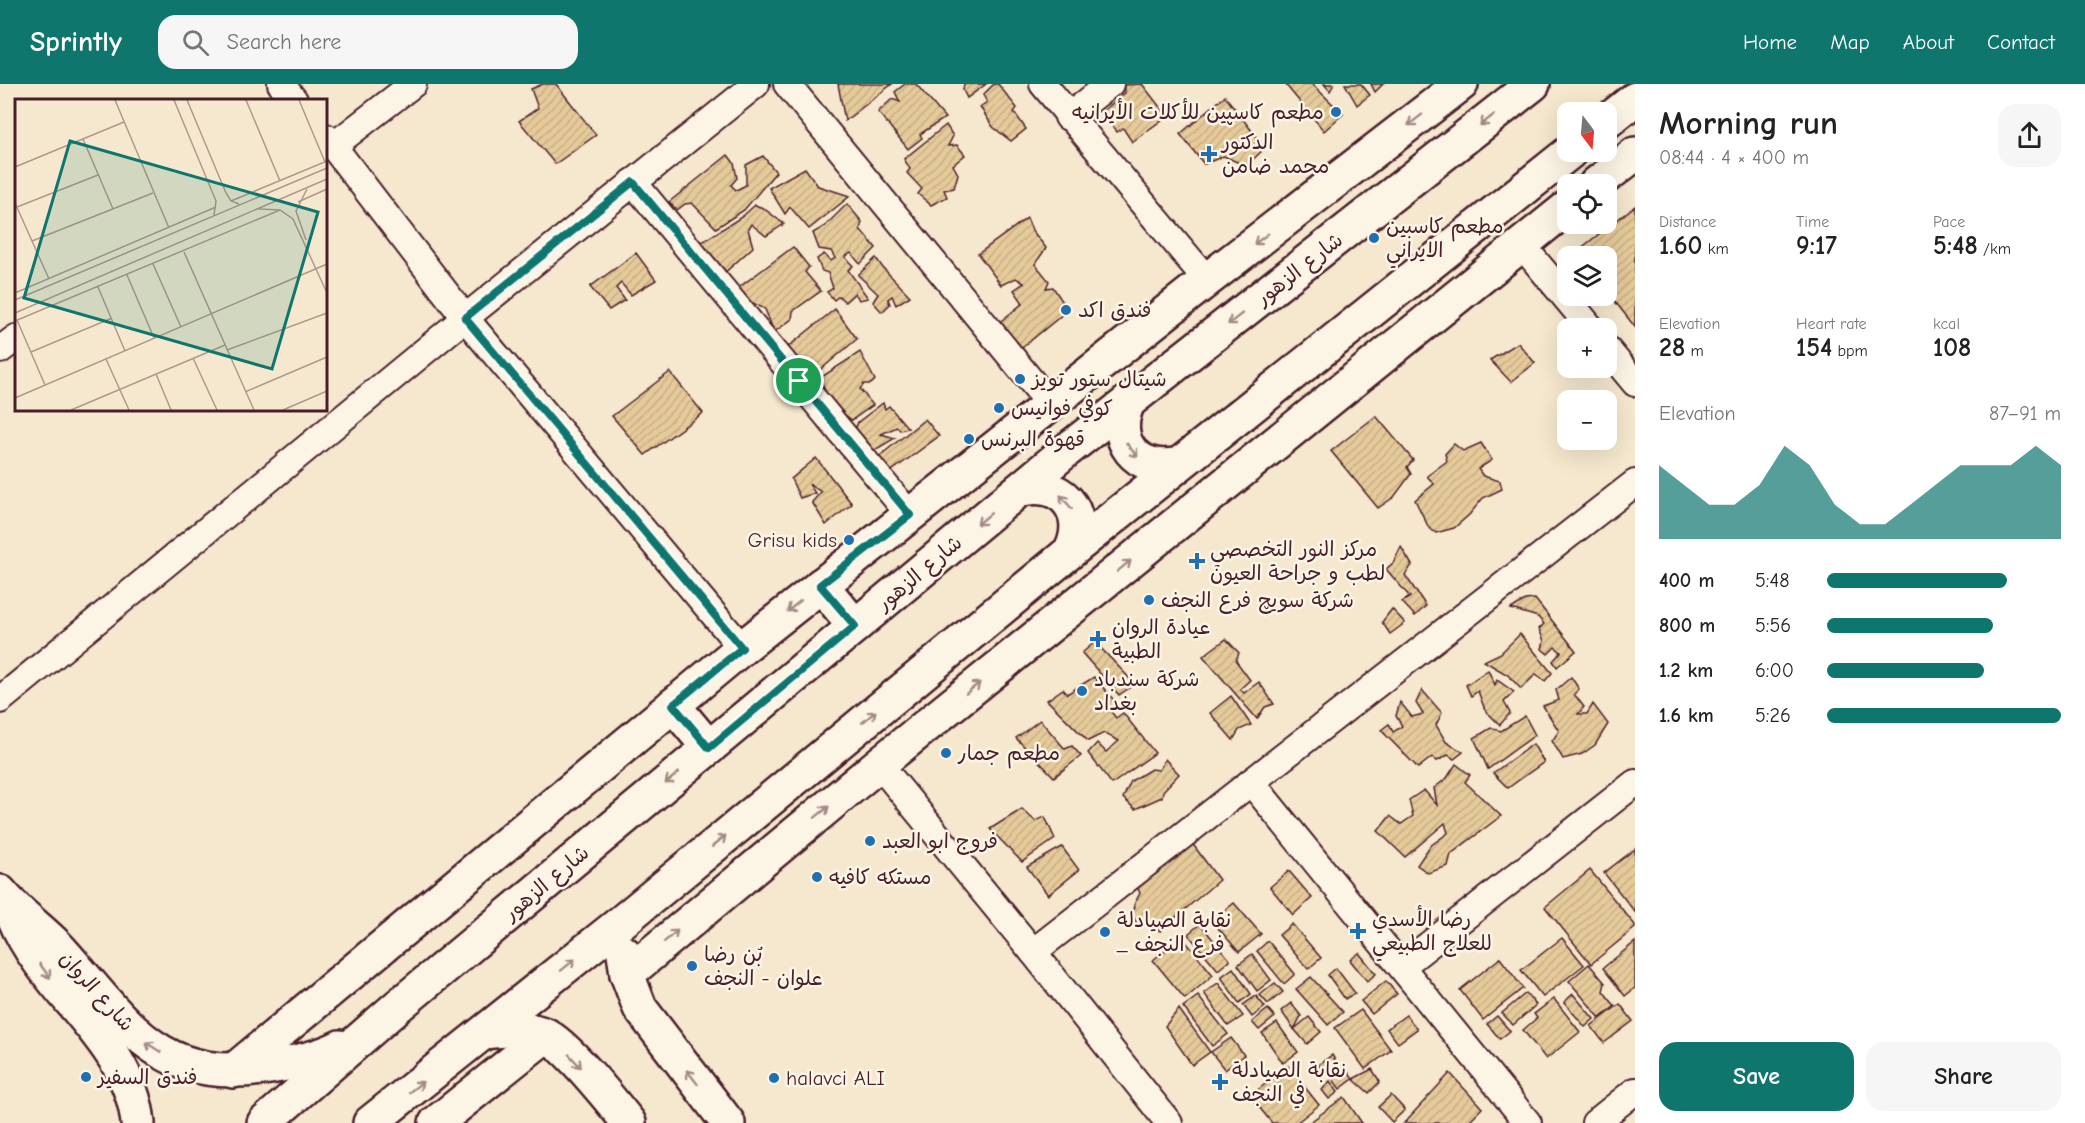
<!DOCTYPE html>
<meta charset="utf-8">
<style>
body{margin:0;font-family:"Comic Neue","Playpen Sans Arabic",sans-serif;background:#f6f6f6;color:#222;height:100vh;display:flex;flex-direction:column;font-size:22px;white-space:nowrap}
*{box-sizing:border-box;margin:0}
p{font-size:20px;color:#767676}
.icon{flex:none;width:33px;height:33px;fill:none;stroke:currentColor;stroke-width:2;stroke-linecap:round;stroke-linejoin:round}
.map{position:relative;flex:1;overflow:hidden}
.side{display:flex;flex-direction:column;background:#fff;width:450px}
.side>*{flex:none}
.needle{width:39px;rotate:164deg}
.tools{position:absolute;left:1557px;top:18px;display:grid;gap:12px}
.tools a{display:grid;place-items:center;width:60px;height:60px;border-radius:12px;background:#fff;box-shadow:0 6px 24px #0002;font-size:30px}
.pin{position:absolute;display:grid;place-items:center;width:51px;height:51px;color:#fff;margin:-26px;border:3px solid #fff;border-radius:50%;box-shadow:0 2px 6px #0007}
.round{display:grid;place-items:center;flex:none;width:63px;height:63px;border-radius:18px;background:#f6f6f6}
.overview{display:flex;align-items:center;justify-content:space-between;height:102px;padding:0 24px}
h1{font-size:33px;font-weight:700;line-height:45px}
.figures{display:grid;grid-template-columns:repeat(3,1fr);gap:9px;height:102px;padding:6px 24px}
.figures div{display:grid;align-content:center}
.figures b{font-size:26px;font-weight:700}
.figures small{font-size:16px;font-weight:400}
.figures p{font-size:16px}
.chart{height:168px;padding:12px 24px}
.chart p{display:flex;justify-content:space-between}
.chart svg{width:100%;height:108px;margin-top:6px;fill:#0f766e;opacity:.7}
.button{display:flex;gap:12px;margin-top:auto;padding:12px 24px}
.button a{flex:1;height:69px;border-radius:18px;background:#0f766e;color:#fff;font-size:24px;font-weight:700;line-height:69px;text-align:center}
.button a+a{background:#f6f6f6;color:#222}
ul{padding:0 24px;list-style:none;font-size:20px}
li{display:grid;grid-template-columns:96px 72px 1fr;align-items:center;height:45px}
li i{height:15px;border-radius:8px;background:#0f766e}
header{display:flex;align-items:center;gap:36px;box-sizing:border-box;height:84px;padding:0 30px;background:#0f766e;color:#fff}
header strong{font-size:28px}
nav{display:flex;gap:33px;margin-inline-start:auto;font-size:21px}
.search{width:420px;height:54px;background:#f6f6f6;display:flex;align-items:center;gap:15px;box-sizing:border-box;padding:0 21px;border-radius:18px;color:#767676;font-size:22px}
main{display:flex;flex:1;min-height:0}
.map>svg:first-child{display:block}
.building{fill:url(#building-hatch);stroke:#4a1f2b;stroke-width:1.5}
.lines{fill:none;stroke-linecap:round;stroke-linejoin:round}
.street-casing{stroke:#4a1f2b;stroke-width:30}
.secondary-casing{stroke:#4a1f2b;stroke-width:38}
.street{stroke:#fcf5e5;stroke-width:26}
.secondary{stroke:#fcf5e5;stroke-width:33}
.oneway{stroke:#a38a88}
.route-casing{stroke:#fff;stroke-width:12}
.route{stroke:#0f766e;stroke-width:8}
.poi-dot{fill:#1f6fb2;stroke:#fcf5e5;stroke-width:2}
.labels{text-anchor:middle;dominant-baseline:central;stroke-width:5;stroke-linejoin:round;paint-order:stroke}
.poi-label{font-size:21px;fill:#4a1f2b;stroke:#fcf5e5;text-anchor:start}
.street-label{font-size:21px;fill:#4a1f2b;stroke:#fcf5e5}
.inset-road{fill:none;stroke:#b1988d;stroke-width:1.5}
.view{fill:#0f766e;fill-opacity:0.15;stroke:#0f766e;stroke-width:3}
.inset-edge{fill:none;stroke:#4a1f2b;stroke-width:3}
</style>
<header>
<strong>Sprintly</strong>
<div class="search"><svg class="icon" aria-label="search" viewBox="0 0 24 24"><circle cx="10" cy="10" r="6"/><path d="M15 15l6 6"/></svg>Search here</div>
<nav><a>Home</a><a>Map</a><a>About</a><a>Contact</a></nav>
</header>
<main>
<div class="map">
<svg width="1635" height="1039" viewBox="0 0 1635 1039">
<defs>
<pattern id="building-hatch" width="6" height="6" patternUnits="userSpaceOnUse" patternTransform="scale(1.5)"><rect width="6" height="6" fill="#e6cb9a"/><path d="M-1 1l2-2M0 6l6-6M5 7l2-2" fill="none" stroke="#c7ae85"/></pattern>
</defs>
<rect width="100%" height="100%" fill="#f5e8ce"/>
<filter id="ink" filterUnits="userSpaceOnUse"><feTurbulence type="fractalNoise" baseFrequency=".0167" numOctaves="2"/><feDisplacementMap in="SourceGraphic" scale="12" xChannelSelector="R" yChannelSelector="G"/><feConvolveMatrix kernelMatrix="1 2 1 2 8 2 1 2 1" color-interpolation-filters="sRGB"/></filter>
<g filter="url(#ink)">
<!-- building -->
<g class="building">
<path d="M543,0H556L596,51L555,80L519,37L538,24L531,5Z"/>
<path d="M838,0H892L845,37Z"/>
<path d="M905,0H916L945,34L920,50L922,54L908,65L878,28L892,15L900,18L895,8Z"/>
<path d="M964,0H986L967,14L963,6Z"/>
<path d="M994,0H998L1017,24L1014,28L1026,45L1011,57L993,43L980,23L987,18L983,11Z"/>
<path d="M1142,0L1167,32L1132,58L1123,44L1117,48L1103,27L1125,9V1Z"/>
<path d="M1285,0H1312L1343,30L1324,47Z"/>
<path d="M1324,0H1334L1330,7Z"/>
<path d="M1345,0H1361L1370,11L1357,21Z"/>
<path d="M1371,0H1383L1375,8Z"/>
<path d="M1225,12L1265,64L1246,82L1224,72L1204,80L1180,50Z"/>
<path d="M946,41L953,52L948,62L957,61L965,71L953,81L958,90L954,104L944,106L947,113L931,121L918,110L922,105L907,89L910,85L904,75Z"/>
<path d="M728,71L734,79L737,94L731,101L736,106L746,101V81L763,72L776,88L744,126L716,144L692,119L685,120L677,126L669,118Z"/>
<path d="M805,84L818,102L850,112L809,145L790,123L785,130L769,104Z"/>
<path d="M847,120L862,138L860,145L876,164L860,180L851,169L845,173L853,182L848,186L868,214L859,216L855,209L845,218L839,212L834,216L827,208L833,204L828,189L822,187L817,175L824,170L831,177L835,174L831,167L819,165L813,149L825,142Z"/>
<path d="M755,121L763,124L784,140L766,152L751,140L748,145L753,163L721,192L702,158L743,132Z"/>
<path d="M1635,122V243L1606,206V172H1580L1576,168Z"/>
<path d="M1027,134L1032,146L1046,164L1035,180L1049,197L1046,204L1053,203L1068,226L1018,267L996,241L1023,219L1014,206L1024,199L1016,194L1001,201L978,170Z"/>
<path d="M793,163L809,183L805,188L821,207L793,227L792,235L774,248L765,225L743,214L734,207Z"/>
<path d="M636,169L656,196L631,211L621,199L616,204L625,216L609,226L590,203Z"/>
<path d="M876,174L883,184L910,212L896,221L892,212L888,215L890,220L882,228L873,218L878,210L858,191Z"/>
<path d="M835,225L857,255L806,298L783,267Z"/>
<path d="M1518,259L1535,279L1511,298L1490,276Z"/>
<path d="M860,268L875,296L871,300H864L860,305L873,321L852,336L835,324L825,311V307L820,294Z"/>
<path d="M670,288L703,329L645,371L612,332Z"/>
<path d="M883,319L885,325L889,322L908,344L900,346L897,343L881,350L895,354L875,366L862,361L855,346L858,338Z"/>
<path d="M1376,332L1413,376L1407,383L1411,390L1394,413L1378,424L1331,367Z"/>
<path d="M925,335L939,352L889,389L876,375Z"/>
<path d="M1481,359L1492,376L1478,385L1483,392L1500,397L1502,405L1483,414L1469,431L1454,444L1436,449L1429,444L1415,416L1434,400L1427,392L1447,377L1445,370L1454,360L1463,367Z"/>
<path d="M816,374L852,420L826,441L812,418L821,408L809,400L815,409L800,414L791,395Z"/>
<path d="M1401,463L1412,481L1405,491L1426,522L1415,532L1402,518L1410,513L1386,485L1393,479Z"/>
<path d="M1535,515L1576,567L1557,583L1553,577L1561,568L1555,563L1548,570L1542,565L1544,557L1539,545L1544,540L1538,533L1511,525L1525,516Z"/>
<path d="M1392,525L1405,539L1390,550L1382,538Z"/>
<path d="M1520,550L1552,589L1545,597L1536,590L1521,605L1508,591L1484,577L1501,569Z"/>
<path d="M1226,555L1239,569L1236,577L1250,596L1240,605L1244,609L1259,598L1274,620L1265,623L1257,635L1203,572Z"/>
<path d="M1095,558L1135,600L1119,611L1082,569Z"/>
<path d="M1488,586L1495,601L1497,596L1514,608L1504,618L1510,629L1500,641L1485,626L1478,607L1471,612L1466,601Z"/>
<path d="M1094,593L1118,621L1109,625L1116,634L1123,629L1155,669L1112,700L1088,669L1097,659L1106,668L1119,657L1104,649L1088,657L1047,616L1063,605L1067,610Z"/>
<path d="M1571,593L1579,605L1574,610L1584,623L1578,630H1587L1593,620L1608,640L1595,661L1582,670L1563,675L1552,657L1559,647L1543,622L1559,616L1556,606Z"/>
<path d="M1422,606L1442,629L1436,641L1446,658L1463,668L1454,675L1448,671L1437,677L1432,673L1418,684L1381,646L1389,640L1393,648L1402,642L1396,632L1400,618L1412,633L1423,630L1416,619Z"/>
<path d="M1231,612L1251,641L1239,646L1233,656L1210,629Z"/>
<path d="M1525,632L1535,651L1488,685L1474,654L1491,644L1501,647Z"/>
<path d="M1040,636L1065,665L1072,662L1081,672L1054,693L1016,654Z"/>
<path d="M1533,660L1544,678L1508,704L1493,689Z"/>
<path d="M1165,675L1179,690L1163,707L1162,713L1135,725L1123,714L1131,697L1151,685L1159,686Z"/>
<path d="M1456,680L1470,691L1465,698L1501,732L1451,770L1448,782L1428,789L1417,781L1430,762L1448,749L1445,739L1405,773L1378,747L1390,732L1401,740L1413,732L1409,716L1424,706L1437,721L1434,704L1447,694Z"/>
<path d="M1022,725L1035,737L1045,733L1055,755L1022,778L990,745Z"/>
<path d="M1189,755L1219,796L1160,847L1144,836L1138,841L1132,832L1134,821L1140,809L1134,796Z"/>
<path d="M1062,763L1079,786L1048,811L1027,783Z"/>
<path d="M1635,765V828L1604,789Z"/>
<path d="M1590,786L1635,841V844L1591,880L1545,823Z"/>
<path d="M1289,787L1312,814L1293,831L1270,803Z"/>
<path d="M1234,819L1261,850L1239,868L1212,837Z"/>
<path d="M1200,840L1230,876L1218,886L1188,850Z"/>
<path d="M1292,840L1321,874L1308,885L1279,851Z"/>
<path d="M1182,853L1213,891L1185,915L1153,876Z"/>
<path d="M1562,854L1584,881L1543,913L1521,886Z"/>
<path d="M1268,857L1295,890L1284,900L1257,867Z"/>
<path d="M1635,858V904L1625,912L1603,884Z"/>
<path d="M1359,869L1376,890L1367,897L1350,876Z"/>
<path d="M1252,870L1271,896L1257,907L1238,881Z"/>
<path d="M1500,874L1523,904L1483,936L1460,906Z"/>
<path d="M1589,880L1605,899L1603,907L1615,922L1600,934L1569,897Z"/>
<path d="M1233,884L1251,910L1239,919L1221,893Z"/>
<path d="M1336,884L1355,909L1345,915L1328,891Z"/>
<path d="M1311,893L1343,928L1328,941L1296,905Z"/>
<path d="M1386,897L1397,910L1372,930L1361,917Z"/>
<path d="M1218,899L1243,932L1228,942L1204,909Z"/>
<path d="M1275,899L1283,908L1268,920L1260,911Z"/>
<path d="M1526,909L1536,921L1513,941L1502,929Z"/>
<path d="M1573,910L1594,935L1585,943L1564,918Z"/>
<path d="M1198,912L1228,950L1212,962L1183,923Z"/>
<path d="M1256,912L1265,923L1252,933L1243,921Z"/>
<path d="M1554,915L1580,948L1546,975L1523,946L1537,934L1534,930Z"/>
<path d="M1291,919L1301,932L1294,945L1281,927Z"/>
<path d="M1620,920L1633,937L1604,959L1591,942Z"/>
<path d="M1179,925L1210,968L1192,981L1165,942Z"/>
<path d="M1268,925L1275,933L1259,946L1252,938Z"/>
<path d="M1361,926L1391,966L1365,985L1335,944Z"/>
<path d="M1406,931L1417,945L1398,959L1387,945Z"/>
<path d="M1497,932L1510,947L1500,955L1487,940Z"/>
<path d="M1309,933L1321,948L1307,960L1294,945Z"/>
<path d="M1277,939L1298,968L1283,979L1262,949Z"/>
<path d="M1231,954L1244,971L1225,986L1211,968Z"/>
<path d="M1332,971L1338,981L1325,990L1318,981Z"/>
<path d="M1288,982L1319,1021L1296,1039H1272L1250,1012Z"/>
<path d="M1344,983L1353,995L1340,1005L1331,993Z"/>
<path d="M1372,985L1380,998L1369,1009L1353,995Z"/>
<path d="M1450,989L1482,1024L1467,1039H1404Z"/>
<path d="M1330,997L1338,1008L1329,1015L1322,1006Z"/>
<path d="M1391,1011L1405,1026L1392,1038L1378,1023Z"/>
<path d="M1344,1013L1362,1039H1309Z"/>
</g>
<g class="lines">
<!-- street casing -->
<g class="street-casing">
<g id="street">
<path d="M281,0L294,16"/>
<path d="M787,0L1050,320"/>
<path d="M1043,0L1207,196"/>
<path d="M1068,33L1110,0"/>
<path d="M326,53L465,234L742,564"/>
<path d="M333,62L413,0"/>
<path d="M633,98L910,431"/>
<path d="M1521,160L1591,244"/>
<path d="M1606,264L1635,299"/>
<path d="M0,266L16,254"/>
<path d="M0,616L465,234L756,0"/>
<path d="M879,680L1033,868L1169,1039"/>
<path d="M1251,698L1528,1039"/>
<path d="M1033,868L1635,399"/>
<path d="M1402,882L1635,699"/>
<path d="M1595,1039L1635,1007"/>
</g>
</g>
<!-- secondary casing -->
<g class="secondary-casing">
<g id="secondary">
<path d="M1606,38L1635,15"/>
<path d="M1596,100L1635,70"/>
<path d="M1129,317C1109,356 1137,390 1179,380"/>
<path d="M1019,406C1060,394 1090,427 1071,467"/>
<path d="M821,501L855,542"/>
<path d="M673,621L709,664"/>
<path d="M0,808C17,829 41,845 60,865C126,938 156,1001 270,983C293,979 319,974 340,963"/>
<path d="M14,833C44,908 130,956 138,1039"/>
<path d="M624,869L627,890L640,924L728,1039"/>
<path d="M627,890L879,680L1568,123"/>
<path d="M485,948C505,946 527,942 545,951C566,960 613,1019 629,1039"/>
<path d="M233,987L742,564L1207,196L1461,0"/>
<path d="M264,1039L398,922L1067,366L1533,0"/>
<path d="M370,1039L624,836L1071,467L1570,68"/>
<path d="M436,1039L546,951"/>
</g>
</g>
<!-- street -->
<use href="#street" class="street"/>
<!-- secondary -->
<use href="#secondary" class="secondary"/>
</g>
<!-- one-way arrows -->
<defs><path id="oneway-shaft" d="M-6 0H5M1.5-3L5.5 0L1.5 3" fill="none" stroke-width="1.6" stroke-linecap="round" stroke-linejoin="round" transform="scale(1.5)"/></defs>
<g class="oneway">
<use href="#oneway-shaft" transform="translate(1415 36) rotate(142)"/>
<use href="#oneway-shaft" transform="translate(1487 36) rotate(142)"/>
<use href="#oneway-shaft" transform="translate(1261 155) rotate(143)"/>
<use href="#oneway-shaft" transform="translate(1235 235) rotate(142)"/>
<use href="#oneway-shaft" transform="translate(1132 366) rotate(51)"/>
<use href="#oneway-shaft" transform="translate(1066 418) rotate(-131)"/>
<use href="#oneway-shaft" transform="translate(984 435) rotate(140)"/>
<use href="#oneway-shaft" transform="translate(1124 482) rotate(-39)"/>
<use href="#oneway-shaft" transform="translate(794 522) rotate(141)"/>
<use href="#oneway-shaft" transform="translate(973 604) rotate(-39)"/>
<use href="#oneway-shaft" transform="translate(869 633) rotate(-40)"/>
<use href="#oneway-shaft" transform="translate(672 694) rotate(140)"/>
<use href="#oneway-shaft" transform="translate(822 728) rotate(-39)"/>
<use href="#oneway-shaft" transform="translate(719 757) rotate(-40)"/>
<use href="#oneway-shaft" transform="translate(671 852) rotate(-41)"/>
<use href="#oneway-shaft" transform="translate(568 881) rotate(-39)"/>
<use href="#oneway-shaft" transform="translate(45 887) rotate(53)"/>
<use href="#oneway-shaft" transform="translate(153 963) rotate(-147)"/>
<use href="#oneway-shaft" transform="translate(575 977) rotate(47)"/>
<use href="#oneway-shaft" transform="translate(692 993) rotate(-128)"/>
<use href="#oneway-shaft" transform="translate(416 1003) rotate(-38)"/>
</g>
</g>
<g class="lines" filter="url(#ink)">
<!-- route casing -->
<g class="route-casing">
<path id="route" d="M633,98L910,431L820,501L855,542L709,664L673,621L742,564L465,234Z"/>
</g>
<!-- route -->
<use href="#route" class="route"/>
</g>
<!-- markers -->
<g class="poi-dot">
<circle cx="1336" cy="28" r="6"/>
<path d="M1206 61h6v6h6v6h-6v6h-6v-6h-6v-6h6z"/>
<circle cx="1374" cy="154" r="6"/>
<circle cx="1066" cy="226" r="6"/>
<circle cx="1020" cy="295" r="6"/>
<circle cx="999" cy="324" r="6"/>
<circle cx="969" cy="355" r="6"/>
<circle cx="849" cy="456" r="6"/>
<path d="M1194 468h6v6h6v6h-6v6h-6v-6h-6v-6h6z"/>
<circle cx="1149" cy="516" r="6"/>
<path d="M1095 546h6v6h6v6h-6v6h-6v-6h-6v-6h6z"/>
<circle cx="1082" cy="607" r="6"/>
<circle cx="946" cy="669" r="6"/>
<circle cx="870" cy="757" r="6"/>
<circle cx="817" cy="793" r="6"/>
<path d="M1355 838h6v6h6v6h-6v6h-6v-6h-6v-6h6z"/>
<circle cx="1105" cy="848" r="6"/>
<circle cx="692" cy="882" r="6"/>
<circle cx="86" cy="993" r="6"/>
<circle cx="774" cy="994" r="6"/>
<path d="M1217 989h6v6h6v6h-6v6h-6v-6h-6v-6h6z"/>
</g>
<g class="labels">
<!-- poi labels -->
<g class="poi-label">
<text x="1324" y="28" text-anchor="end">مطعم كاسپين للأكلات الأيرانيه</text>
<text x="1222" y="58">الدكتور<tspan x="1222" dy="24">محمد ضامن</tspan></text>
<text x="1386" y="142">مطعم كاسبين<tspan x="1386" dy="24">الايراني</tspan></text>
<text x="1078" y="226">فندق اكد</text>
<text x="1032" y="295">شيتال ستور تويز</text>
<text x="1011" y="324">كوفي فوانيس</text>
<text x="981" y="355">قهوة البرنس</text>
<text x="837" y="456" text-anchor="end">Grisu kids</text>
<text x="1210" y="465">مركز النور التخصصي<tspan x="1210" dy="24">لطب و جراحة العيون</tspan></text>
<text x="1161" y="516">شركة سويچ فرع النجف</text>
<text x="1112" y="543">عيادة الروان<tspan x="1112" dy="24">الطبية</tspan></text>
<text x="1094" y="595">شركة سندباد<tspan x="1094" dy="24">بغداد</tspan></text>
<text x="958" y="669">مطعم جمار</text>
<text x="882" y="757">فروج ابو العبد</text>
<text x="829" y="793">مستكه كافيه</text>
<text x="1372" y="835">رضا الأسدي<tspan x="1372" dy="24">للعلاج الطبيعي</tspan></text>
<text x="1117" y="836">نقابة الصيادلة<tspan x="1117" dy="24">_ فرع النجف</tspan></text>
<text x="704" y="870">بُن رضا<tspan x="704" dy="24">علوان - النجف</tspan></text>
<text x="1232" y="986">نقابة الصيادلة<tspan x="1232" dy="24">في النجف</tspan></text>
<text x="98" y="993">فندق السفير</text>
<text x="786" y="994">halavci ALI</text>
</g>
<!-- street labels -->
<g class="street-label">
<text transform="translate(1299 185) rotate(-38)">شارع الزهور</text>
<text transform="translate(919 489) rotate(-40)">شارع الزهور</text>
<text transform="translate(546 799) rotate(-40)">شارع الزهور</text>
<text transform="translate(97 907) rotate(48)">شارع الروان</text>
</g>
</g>
<!-- overview -->
<g transform="translate(15 15)">
<rect width="312" height="312" fill="#f5e8ce"/>
<path class="inset-road" d="M100,1L154,129M159,1L201,102L199,116M172,1L211,94L216,102L224,105M231,1L265,82M284,1L310,63M68,40L98,110M0,68L109,23M216,102L312,62M283,103L312,90M0,104L34,180M2,108L83,76M244,110L265,111L278,120L312,194M291,141L281,112L292,90M17,142L138,94M169,153L239,311M138,165L166,228M112,176L139,239M83,188L110,252M0,194L201,108M0,201L312,69M0,214L312,80M2,221L30,286M0,222L265,111M212,251L312,214M16,253L97,219M178,259L202,311M91,260L114,311M141,275L156,311M230,293L312,258M0,299L312,165M56,311L210,246M268,311L312,292"/>
<path class="view" d="M55,42L303,113L257,270L9,199Z"/>
<rect width="312" height="312" class="inset-edge"/>
</g>
</svg>
<div class="tools">
<a><svg class="needle" viewBox="-14 -14 28 28"><path d="M0-13l5 13h-10z" fill="#e53935"/><path d="M0 13l5-13h-10z" fill="#767676"/></svg></a>
<a><svg class="icon" aria-label="locate" viewBox="0 0 24 24"><circle cx="12" cy="12" r="6"/><path d="M12 2v4M12 18v4M2 12h4M18 12h4"/></svg></a>
<a><svg class="icon" aria-label="layers" viewBox="0 0 24 24"><path d="M12 4l9 5-9 5-9-5zM3 14l9 5 9-5"/></svg></a>
<a>+</a>
<a>−</a>
</div>
<div class="pin" style="left:799px;top:297px;background:#1e9e55"><svg class="icon" aria-label="arrive" viewBox="0 0 24 24"><path d="M6 21V4h12l-3 4 3 4H6"/></svg></div>
</div>
<section class="side">
<div class="overview"><div><h1>Morning run</h1><p>08:44 · 4 × 400 m</p></div><a class="round"><svg class="icon" aria-label="share" viewBox="0 0 24 24"><path d="M12 15V3M7 8l5-5 5 5M5 13v7h14v-7"/></svg></a></div>
<div class="figures">
<div><p>Distance</p><b>1.60<small> km</small></b></div>
<div><p>Time</p><b>9:17</b></div>
<div><p>Pace</p><b>5:48<small> /km</small></b></div>
</div>
<div class="figures">
<div><p>Elevation</p><b>28<small> m</small></b></div>
<div><p>Heart rate</p><b>154<small> bpm</small></b></div>
<div><p>kcal</p><b>108</b></div>
</div>
<div class="chart"><p><span>Elevation</span>87–91 m</p>
<svg viewBox="0 0 160 44" preserveAspectRatio="none"><path d="M0 44V14L10 22L20 30L30 30L40 22L50 6L60 14L70 30L80 38L90 38L100 30L110 22L120 14L130 14L140 14L150 6L160 14V44z"/></svg>
</div>
<ul>
<li><b>400 m</b>5:48<i style="width:77%"></i></li>
<li><b>800 m</b>5:56<i style="width:71%"></i></li>
<li><b>1.2 km</b>6:00<i style="width:67%"></i></li>
<li><b>1.6 km</b>5:26<i style="width:100%"></i></li>
</ul>
<div class="button"><a>Save</a><a>Share</a></div>
</section>
</main>
